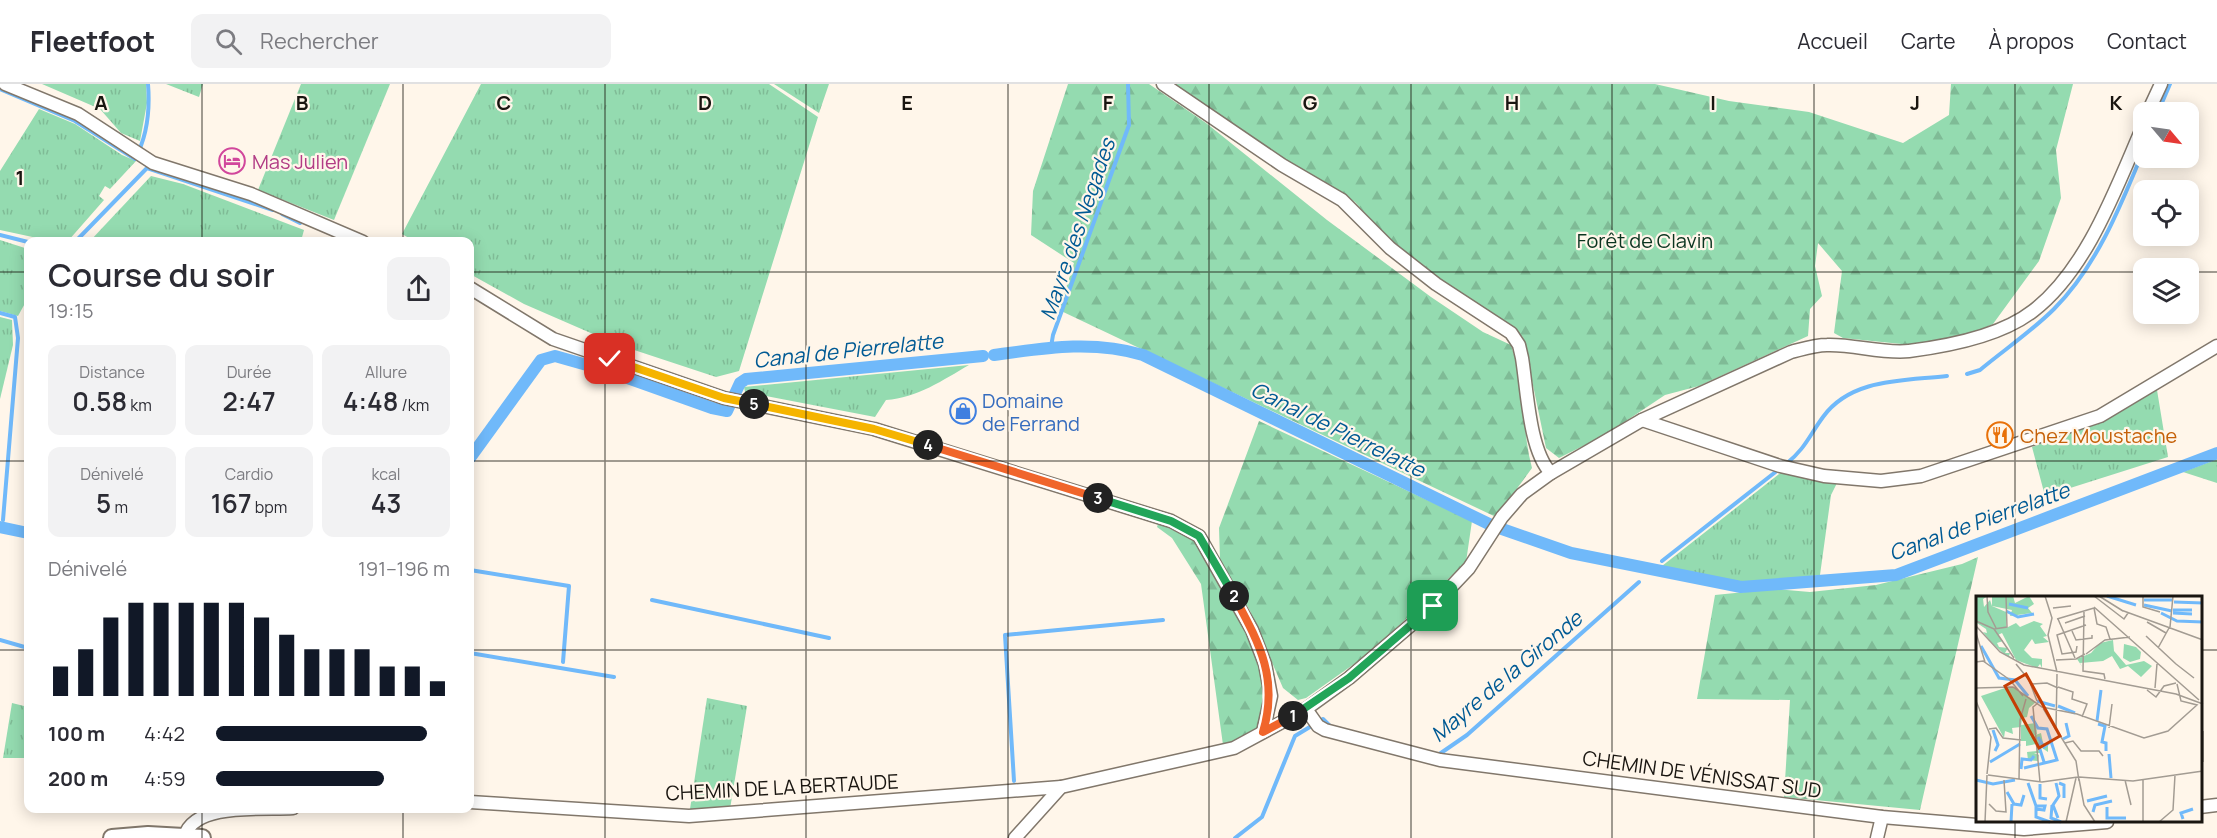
<!DOCTYPE html>
<html lang="fr">
<meta charset="utf-8">
<style>
body{margin:0;font-family:Manrope,sans-serif;background:#f2f2f3;color:#2b2b33;height:100vh;display:flex;flex-direction:column;font-size:22px;white-space:nowrap}
*{box-sizing:border-box;margin:0}
p{font-size:20px;color:#7c7c81}
.icon{flex:none;width:33px;height:33px;fill:none;stroke:currentColor;stroke-width:2;stroke-linecap:round;stroke-linejoin:round}
.map{position:relative;flex:1;overflow:hidden}
.drawer{position:absolute;left:24px;top:153px;width:450px;height:576px;display:flex;flex-direction:column;background:#fff;border-radius:12px;box-shadow:0 3px 15px #0003}
.drawer>*{flex:none}
.needle{width:39px;rotate:119deg}
.tools{position:absolute;left:2133px;top:18px;display:grid;gap:12px}
.tools a{display:grid;place-items:center;width:66px;height:66px;border-radius:12px;background:#fff;box-shadow:0 3px 15px #0003;font-size:30px}
.pin{position:absolute;display:grid;place-items:center;width:51px;height:51px;color:#fff;margin:-26px;border-radius:12px;box-shadow:0 3px 9px #0006}
.km{position:absolute;width:30px;height:30px;margin:-15px;border-radius:50%;background:#222;color:#fff;font-size:16px;line-height:30px;text-align:center}
.round{display:grid;place-items:center;flex:none;width:63px;height:63px;border-radius:12px;background:#f2f2f3}
.headline{display:flex;align-items:center;justify-content:space-between;height:102px;padding:0 24px}
h1{font-size:33px;font-weight:600;line-height:45px}
.stats{display:grid;grid-template-columns:repeat(3,1fr);gap:9px;height:102px;padding:6px 24px}
.stats div{display:grid;align-content:center;border-radius:12px;background:#f2f2f3;text-align:center}
.stats b{font-size:26px;font-weight:600}
.stats small{font-size:16px;font-weight:400}
.stats p{font-size:16px}
.chart{height:168px;padding:12px 24px}
.chart p{display:flex;justify-content:space-between}
.chart svg{width:100%;height:108px;margin-top:6px;stroke:#111827;stroke-width:6}
ul{padding:0 24px;list-style:none;font-size:20px}
li{display:grid;grid-template-columns:96px 72px 1fr;align-items:center;height:45px}
li i{height:15px;border-radius:8px;background:#111827}
header{display:flex;align-items:center;gap:36px;box-sizing:border-box;height:84px;padding:0 30px;background:#fff;border-bottom:2px solid #e1e1e2}
header strong{font-size:28px}
nav{display:flex;gap:33px;margin-inline-start:auto;font-size:21px}
.search{width:420px;height:54px;background:#f2f2f3;display:flex;align-items:center;gap:15px;box-sizing:border-box;padding:0 21px;border-radius:12px;color:#7c7c81;font-size:22px}
.map>svg:first-child{display:block}
.grass{fill:url(#grass-tufts)}
.forest{fill:url(#forest-firs)}
.lines{fill:none;stroke-linecap:round;stroke-linejoin:round}
.stream{stroke:#70b9fa;stroke-width:4}
.canal{stroke:#70b9fa;stroke-width:12}
.minor-casing{stroke:#81776b;stroke-width:15}
.secondary-casing{stroke:#81776b;stroke-width:20}
.minor{stroke:#fff;stroke-width:12}
.secondary{stroke:#fff;stroke-width:16}
.split-1-casing{stroke:#fff;stroke-width:12}
.split-2-casing{stroke:#fff;stroke-width:12}
.split-3-casing{stroke:#fff;stroke-width:12}
.split-4-casing{stroke:#fff;stroke-width:12}
.split-5-casing{stroke:#fff;stroke-width:12}
.split-6-casing{stroke:#fff;stroke-width:12}
.split-1{stroke:#22a559;stroke-width:8}
.split-2{stroke:#f0652b;stroke-width:8}
.split-3{stroke:#22a559;stroke-width:8}
.split-4{stroke:#f0652b;stroke-width:8}
.split-5{stroke:#f5b400;stroke-width:8}
.split-6{stroke:#f5b400;stroke-width:8}
.grid{fill:none;stroke:#191510;stroke-width:1.5;stroke-opacity:0.55}
.labels{text-anchor:middle;dominant-baseline:central;stroke-width:4.5;stroke-linejoin:round;paint-order:stroke}
.hotel-label{font-size:20px;fill:#b23c85;stroke:#fff6ea;text-anchor:start}
.park-label{font-size:20px;fill:#0a341f;stroke:#fff6ea}
.shop-label{font-size:20px;fill:#366cbe;stroke:#fff6ea;text-anchor:start}
.food-label{font-size:20px;fill:#c56008;stroke:#fff6ea;text-anchor:start}
.street-label{font-size:20px;fill:#191510;stroke:#fff6ea}
.water-label{font-size:21px;font-style:italic;fill:#005a94;stroke:#fff6ea}
.inset-river{fill:none;stroke:#70b9fa;stroke-width:3}
.inset-road{fill:none;stroke:#a39c93;stroke-width:1.5}
.view{fill:#c53e04;fill-opacity:0.15;stroke:#c53e04;stroke-width:3}
.inset-edge{fill:none;stroke:#191510;stroke-width:3}
.grid-label{font-size:20px;text-anchor:middle;font-weight:bold;fill:#191510;stroke:#fff6ea;stroke-width:4.5;stroke-linejoin:round;paint-order:stroke}
</style>
<header>
<strong>Fleetfoot</strong>
<div class="search"><svg class="icon" aria-label="search" viewBox="0 0 24 24"><circle cx="10" cy="10" r="6"/><path d="M15 15l6 6"/></svg>Rechercher</div>
<nav><a>Accueil</a><a>Carte</a><a>À propos</a><a>Contact</a></nav>
</header>
<div class="map">
<svg width="2217" height="754" viewBox="0 0 2217 754">
<defs>
<pattern id="grass-tufts" width="24" height="20" patternUnits="userSpaceOnUse" patternTransform="scale(1.5)"><rect width="24" height="20" fill="#94dbb0"/><path d="M3 7l-1-3M5 7V3M7 7l1-3M15 17l-1-3M17 17v-4M19 17l1-3" fill="none" stroke="#7fbb96"/></pattern>
<pattern id="forest-firs" width="22" height="20" patternUnits="userSpaceOnUse" patternTransform="scale(1.5)"><rect width="22" height="20" fill="#94dbb0"/><path d="M5 1l3.5 6h-7zM16 11l3.5 6h-7z" fill="#7fbb96"/></pattern>
</defs>
<rect width="100%" height="100%" fill="#fff6ea"/>
<!-- grass -->
<g class="grass">
<path d="M42,0H146L147,19L140,57L121,49L100,25Z"/>
<path d="M166,0H203L199,13Z"/>
<path d="M301,0H390L334,136L258,106Z"/>
<path d="M481,0H769L818,33L739,287L716,293L616,260L524,220L470,190V158L414,157L402,150Z"/>
<path d="M774,0H829L819,29Z"/>
<path d="M39,25L75,40L122,71L136,77L110,105L105,102L99,112L104,116L68,157H51L0,146V87Z"/>
<path d="M151,92L183,100L304,146L301,157H90Z"/>
<path d="M0,156L28,165V214L18,232L0,227Z"/>
<path d="M0,233L12,236L13,261L0,315Z"/>
<path d="M969,281C943,296 917,314 886,316L875,333L745,308L744,303Z"/>
<path d="M2157,306L2168,373L2045,412L2032,363L2100,338Z"/>
<path d="M2217,375V399L2183,388L2215,376Z"/>
<path d="M1783,387L1837,399L1831,411L1820,491L1741,500L1662,482Z"/>
<path d="M707,614L747,622L730,725H690Z"/>
<path d="M12,619L28,623V674H3Z"/>
</g>
<!-- forest -->
<g class="forest">
<path d="M1068,0H1149L1206,39L1327,136L1431,213L1483,248L1511,261C1526,304 1521,342 1532,384L1496,433L1059,226L1074,179L1031,151L1033,107Z"/>
<path d="M1173,0H1655L1729,17L1809,28L1903,59L1949,31L1951,0H2073L2056,66L2061,114L2039,177L1993,240L1963,253L1911,261L1843,254L1834,249L1842,187L1818,159L1815,182L1822,212L1810,225L1808,252L1699,302L1665,311L1605,351L1559,374L1546,364L1523,253L1400,168L1355,118L1328,100L1281,76Z"/>
<path d="M1259,337L1472,437L1466,478L1371,568L1306,614L1298,616L1283,604L1250,527L1220,476L1219,444Z"/>
<path d="M1159,437L1197,455L1248,549L1262,588L1263,629L1259,646L1223,661L1201,500L1172,454L1157,443Z"/>
<path d="M1978,473L1920,726L1784,713L1790,616L1697,615L1715,511L1775,505L1810,508L1876,501L1962,480Z"/>
</g>
<g class="lines">
<!-- stream -->
<g class="stream">
<path d="M0,5L75,37L135,75C147,53 150,25 148,0"/>
<path d="M2158,28L2170,0"/>
<path d="M282,130L300,139"/>
<path d="M0,151L28,158"/>
<path d="M75,158L147,84L273,126"/>
<path d="M0,229L15,233L18,254L3,436"/>
<path d="M1051,263L1053,251L1129,41L1128,0"/>
<path d="M1967,290L1980,286C2004,266 2032,247 2054,225C2097,182 2121,121 2144,65"/>
<path d="M1786,380C1805,365 1809,352 1823,333C1851,294 1904,297 1947,292"/>
<path d="M1662,477L1778,386"/>
<path d="M470,486L569,502L563,578"/>
<path d="M652,516L829,554"/>
<path d="M0,556L28,564"/>
<path d="M470,569L614,593"/>
<path d="M1438,671L1467,651L1639,498"/>
<path d="M1014,697L1005,551L1163,536"/>
<path d="M1235,754L1262,733L1295,652L1323,635L1332,644"/>
</g>
<!-- canal -->
<g class="canal">
<path d="M994,271C1045,264 1093,256 1143,271L1489,440"/>
<path d="M470,374L541,276L555,272L608,287L712,324L727,327L740,299L746,295L983,272"/>
<path d="M0,443L28,449"/>
<path d="M1502,445L1571,469L1741,503L1896,491L2217,369"/>
</g>
<!-- minor casing -->
<g class="minor-casing">
<g id="minor">
<path d="M5,0L78,30L153,79L251,110L363,158"/>
<path d="M1163,0L1282,81L1342,116L1390,164L1436,200L1511,249L1519,261L1522,274C1527,304 1529,367 1551,389"/>
<path d="M2148,28L2161,0"/>
<path d="M470,204L553,255L724,314L874,345L1171,437L1199,452L1252,546L1265,580L1271,612L1263,648"/>
<path d="M1642,336L1780,382L1824,392L1881,397L1921,392L2100,332L2217,262"/>
<path d="M1306,625L1318,642L1325,646L1440,676L1882,733L2024,745L2107,738"/>
<path d="M470,718L689,732L1061,703"/>
<path d="M2200,723L2217,721"/>
<path d="M185,752C194,718 265,726 293,724"/>
<path d="M1015,754L1061,703L1234,664L1306,625L1349,594L1433,522L1469,484L1502,433L1522,410L1551,389L1642,336L1791,268C1803,265 1815,261 1827,261C1854,260 1882,270 1909,267C1949,262 2001,252 2033,227C2088,185 2117,101 2144,40"/>
<path d="M1877,754L1882,733"/>
</g>
</g>
<!-- secondary casing -->
<g class="secondary-casing">
<path id="secondary" d="M112,754L148,751L202,754"/>
</g>
<!-- minor -->
<use href="#minor" class="minor"/>
<!-- secondary -->
<use href="#secondary" class="secondary"/>
</g>
<g class="lines">
<!-- split-1 casing -->
<g class="split-1-casing">
<path id="split-1" d="M1293,632L1349,594L1433,522"/>
</g>
<!-- split-2 casing -->
<g class="split-2-casing">
<path id="split-2" d="M1234,512C1259,559 1279,594 1263,648L1293,632"/>
</g>
<!-- split-3 casing -->
<g class="split-3-casing">
<path id="split-3" d="M1098,414L1171,437L1199,452L1234,512"/>
</g>
<!-- split-4 casing -->
<g class="split-4-casing">
<path id="split-4" d="M928,361L1098,414"/>
</g>
<!-- split-5 casing -->
<g class="split-5-casing">
<path id="split-5" d="M754,320L874,345L928,361"/>
</g>
<!-- split-6 casing -->
<g class="split-6-casing">
<path id="split-6" d="M610,275L724,314L754,320"/>
</g>
<!-- split-1 -->
<use href="#split-1" class="split-1"/>
<!-- split-2 -->
<use href="#split-2" class="split-2"/>
<!-- split-3 -->
<use href="#split-3" class="split-3"/>
<!-- split-4 -->
<use href="#split-4" class="split-4"/>
<!-- split-5 -->
<use href="#split-5" class="split-5"/>
<!-- split-6 -->
<use href="#split-6" class="split-6"/>
</g>
<!-- grid -->
<path class="grid" d="M202,0V158M403,0V158M605,0V754M806,0V754M1008,0V754M1209,0V754M1411,0V754M1612,0V754M1814,0V754M2015,0V514M0,188H28M470,188H2144M2188,188H2217M0,377H28M470,377H2217M0,566H28M470,566H1977M2200,566H2217M202,724V754M403,724V754M2015,738V754"/>
<!-- icons -->
<defs>
<g id="hotel-ring" transform="scale(1.35)"><circle r="9.5" fill="#fff6ea" stroke="#d1479c" stroke-width="1.5"/><path d="M-6-4.5h1.5V1H6V5H4.5V3h-9V5H-6ZM-4 0a1.8 1.8 0 1 1 3.6 0ZM.5 0V-2.5h3Q6-2.5 6 0Z" fill="#d1479c"/></g>
<g id="shop-ring" transform="scale(1.35)"><circle r="9.5" fill="#fff6ea" stroke="#3f7fe0" stroke-width="1.5"/><path d="M-5-2.5h2.3a2.7 3.5 0 0 1 5.4 0H5L5.5 6h-11ZM-1.5-2.5h3a1.5 2.3 0 0 0-3 0Z" fill="#3f7fe0"/></g>
<g id="restaurant-ring" transform="scale(1.35)"><circle r="9.5" fill="#fff6ea" stroke="#e8710a" stroke-width="1.5"/><path d="M-5-6h1v4h1v-4h1v4h1v-4h1v5L-1.5 .5V6h-2V.5L-5-1ZM5-6V6H3V1.5H1.5Q1.5-4 5-6Z" fill="#e8710a"/></g>
</defs>
<g fill-rule="evenodd">
<use href="#hotel-ring" x="232" y="77"/>
<use href="#shop-ring" x="963" y="327"/>
<use href="#restaurant-ring" x="2000" y="351"/>
</g>
<g class="labels">
<!-- hotel labels -->
<g class="hotel-label">
<text x="252" y="77">Mas Julien</text>
</g>
<!-- park labels -->
<g class="park-label">
<text x="1645" y="156">Forêt de Clavin</text>
</g>
<!-- shop labels -->
<g class="shop-label">
<text x="982" y="316">Domaine<tspan x="982" dy="23">de Ferrand</tspan></text>
</g>
<!-- food labels -->
<g class="food-label">
<text x="2020" y="351">Chez Moustache</text>
</g>
<!-- street labels -->
<g class="street-label">
<text transform="translate(1702 690) rotate(8)">CHEMIN DE VÉNISSAT SUD</text>
<text transform="translate(782 703) rotate(-3)">CHEMIN DE LA BERTAUDE</text>
</g>
<!-- water labels -->
<g class="water-label">
<text transform="translate(1077 145) rotate(-71)">Mayre des Negades</text>
<text transform="translate(848 266) rotate(-6)">Canal de Pierrelatte</text>
<text transform="translate(1338 345) rotate(26)">Canal de Pierrelatte</text>
<text transform="translate(1979 437) rotate(-20)">Canal de Pierrelatte</text>
<text transform="translate(1506 592) rotate(-40)">Mayre de la Gironde</text>
</g>
</g>
<!-- overview -->
<g transform="translate(1976 512)">
<rect width="226" height="226" fill="#fff6ea"/>
<path d="M16,0H37L39,7L53,0L58,8L52,12L56,17L34,20L36,14L16,10ZM148,48L160,51L165,56L164,63L154,66L147,62ZM56,120L60,126L61,138L54,141L65,137L67,147H72V156L63,150L66,157H58L63,159L62,165L52,164L51,156L61,155L60,148L50,150V145H45V129L60,127Z" fill="#94dbb0"/>
<path d="M0,0H12L7,3L8,11L14,4L16,10L30,16V32L40,27L44,31L58,25L67,28L64,30L71,40L67,41L73,46L59,48L56,43L48,54L56,62L66,63V72L64,68L61,72L40,64L26,37L22,39L27,45L21,47L23,51L32,52L29,57H34L33,60L38,63L28,58L15,46L7,36L11,37L10,33L1,27ZM137,44L138,55L150,69L168,65L176,70L165,81L152,70L144,73L136,60L127,65L104,67L107,72L101,63L115,57L124,47ZM29,92H38L60,106L53,112L51,121L46,122L45,131L36,132L37,138L29,135L28,142L5,100Z" fill="#94dbb0"/>
<path class="inset-river" d="M131,0L160,9M168,4H196M198,6L227,7M33,8L52,12M168,9L196,15M197,14H216M30,15L42,21L58,18M185,17L201,25L227,26M197,17L216,18M5,50L23,82L39,84L52,100M61,105L79,110M82,110L99,117M121,125L125,94M122,128L129,130L126,146L130,147V155M17,134L22,149L19,155M62,141L68,151L75,145M87,143L93,140L90,127M62,147L68,166M133,158L135,182M14,166L44,148M48,172L81,164L71,133L62,132L55,120M45,173L46,163L55,164L58,160M0,184L17,188L39,184M52,187L60,210M80,187L83,200L77,209L82,222M83,187L88,189V202M64,188V202L71,203M31,196L38,208L45,209L48,199M111,205L131,200M76,209L75,222L85,226M60,210H69L68,214L60,213ZM131,211V222H150M60,213V221L74,226M117,216L119,209L136,205M207,223L205,217L217,213M35,226L36,208"/>
<path class="inset-road" d="M11,0L12,16L20,32M69,0L76,22L72,39L81,76M118,0L148,23L152,17M123,0L147,15M167,0V11L184,16M118,11L223,104M77,12L95,10M118,12L121,28L130,31L134,43M145,14L227,44M108,16L107,75L128,78L129,83M81,23L118,12M82,23L99,62M0,25L18,33L31,31L30,0M171,26L190,37M89,27L109,20M0,30L24,56L48,69L200,98L227,108M194,31L197,0M18,33L38,62M96,35L100,44L116,42V39M0,37L9,66M170,40L200,68M101,50L100,56L86,58L81,39L110,29M182,52L193,32M110,58L129,44L154,41M80,64L100,63L109,58M0,66L7,65L34,84L47,100M40,68L53,84L61,105M200,68L218,82M81,78L80,133L100,165L103,185M54,88L71,87L82,92M82,91L97,96L96,103L111,108L106,121M0,92L37,91L66,111L101,118L168,142L192,135L221,109L205,105L201,88M179,92L181,68M171,94L180,101L188,90L200,87M0,105L15,141L11,178M62,107L57,111L64,186M67,112L80,134M133,132L136,108M13,133L20,132L27,142L45,144M227,135V166M89,147L97,145L105,155H123L127,160M12,179L66,186L102,181M103,181L157,185L227,175M103,183L108,209L119,226M167,183V226M43,184L44,124L50,103M149,184L155,209M13,208L20,215L30,216L28,184M9,226L11,179M90,226L100,182M183,226L197,214L199,179"/>
<path class="view" d="M50,78L84,140L63,152L29,90Z"/>
<rect width="226" height="226" class="inset-edge"/>
</g>
<g class="grid-label">
<text x="101" y="26">A</text>
<text x="302" y="26">B</text>
<text x="504" y="26">C</text>
<text x="705" y="26">D</text>
<text x="907" y="26">E</text>
<text x="1108" y="26">F</text>
<text x="1310" y="26">G</text>
<text x="1512" y="26">H</text>
<text x="1713" y="26">I</text>
<text x="1915" y="26">J</text>
<text x="2116" y="26">K</text>
<text x="20" y="101">1</text>
</g>
</svg>
<div class="tools">
<a><svg class="needle" viewBox="-14 -14 28 28"><path d="M0-13l5 13h-10z" fill="#e53935"/><path d="M0 13l5-13h-10z" fill="#7c7c81"/></svg></a>
<a><svg class="icon" aria-label="locate" viewBox="0 0 24 24"><circle cx="12" cy="12" r="6"/><path d="M12 2v4M12 18v4M2 12h4M18 12h4"/></svg></a>
<a><svg class="icon" aria-label="layers" viewBox="0 0 24 24"><path d="M12 4l9 5-9 5-9-5zM3 14l9 5 9-5"/></svg></a>
</div>
<div class="pin" style="left:1433px;top:522px;background:#1e9e55"><svg class="icon" aria-label="arrive" viewBox="0 0 24 24"><path d="M6 21V4h12l-3 4 3 4H6"/></svg></div>
<div class="pin" style="left:610px;top:275px;background:#d93025"><svg class="icon" aria-label="check" viewBox="0 0 24 24"><path d="M5 12l5 5 9-10"/></svg></div>
<b class="km" style="left:1293px;top:632px">1</b>
<b class="km" style="left:1234px;top:512px">2</b>
<b class="km" style="left:1098px;top:414px">3</b>
<b class="km" style="left:928px;top:361px">4</b>
<b class="km" style="left:754px;top:320px">5</b>
<section class="drawer">
<div class="headline"><div><h1>Course du soir</h1><p>19:15</p></div><a class="round"><svg class="icon" aria-label="share" viewBox="0 0 24 24"><path d="M12 15V3M7 8l5-5 5 5M5 13v7h14v-7"/></svg></a></div>
<div class="stats">
<div><p>Distance</p><b>0.58<small> km</small></b></div>
<div><p>Durée</p><b>2:47</b></div>
<div><p>Allure</p><b>4:48<small> /km</small></b></div>
</div>
<div class="stats">
<div><p>Dénivelé</p><b>5<small> m</small></b></div>
<div><p>Cardio</p><b>167<small> bpm</small></b></div>
<div><p>kcal</p><b>43</b></div>
</div>
<div class="chart"><p><span>Dénivelé</span>191–196 m</p>
<svg viewBox="0 0 160 44" preserveAspectRatio="none"><path d="M5 44V32M15 44V25M25 44V12M35 44V6M45 44V6M55 44V6M65 44V6M75 44V6M85 44V12M95 44V19M105 44V25M115 44V25M125 44V25M135 44V32M145 44V32M155 44V38"/></svg>
</div>
<ul>
<li><b>100 m</b>4:42<i style="width:90%"></i></li>
<li><b>200 m</b>4:59<i style="width:72%"></i></li>
</ul>
</section>
</div>
